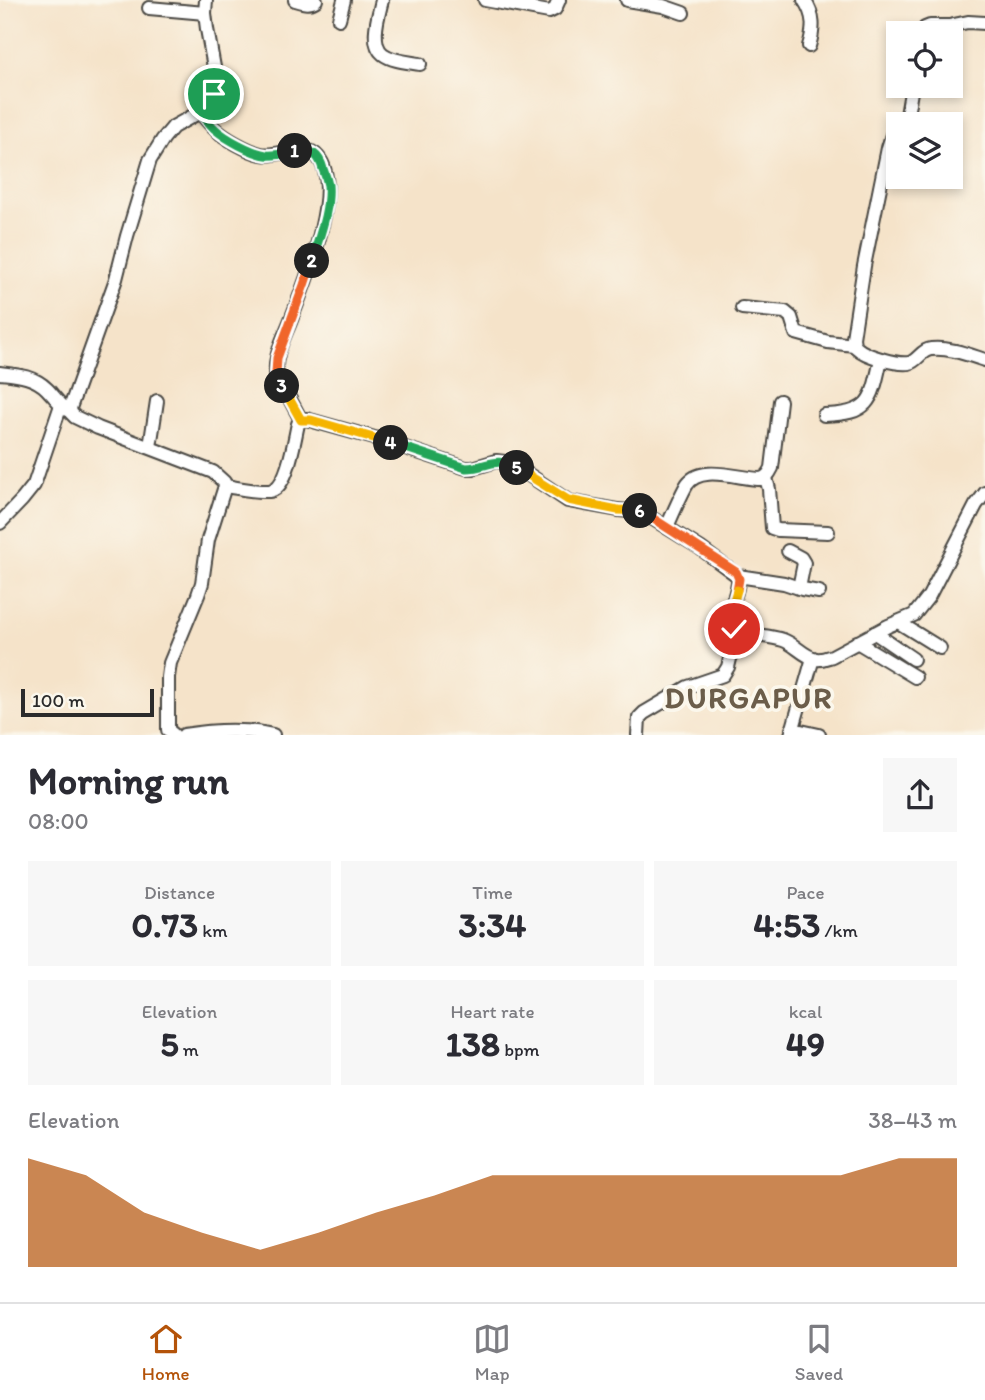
<!DOCTYPE html>
<meta charset="utf-8">
<style>
body{margin:0;font-family:Itim,sans-serif;background:#f7f7f7;color:#2b2b33;height:100vh;display:flex;flex-direction:column;font-size:26px;white-space:nowrap}
*{box-sizing:border-box;margin:0}
p{font-size:23px;color:#7c7c81}
.icon{flex:none;width:38px;height:38px;fill:none;stroke:currentColor;stroke-width:2;stroke-linecap:round;stroke-linejoin:round}
.map{position:relative;height:735px;overflow:hidden}
.drawer{display:flex;flex-direction:column;background:#fff;flex:1}
.drawer>*{flex:none}
.fabs{position:absolute;left:886px;top:21px;display:grid;gap:14px}
.fabs a{display:grid;place-items:center;width:77px;height:77px;border-radius:0px;background:#fff;box-shadow:0 4px 10px #0003;font-size:35px}
.scale{position:absolute;left:21px;bottom:18px;width:133px;box-sizing:border-box;padding-left:7px;border:4px solid #2b2b2b;border-top:0;font-size:19px;line-height:24px;white-space:nowrap;color:#2b2b2b;-webkit-text-stroke:5px #fbf7ec;paint-order:stroke}
.pin{position:absolute;display:grid;place-items:center;width:60px;height:60px;color:#fff;margin:-30px;border:4px solid #fff;border-radius:50%;box-shadow:0 2px 7px #0007}
.km{position:absolute;width:35px;height:35px;margin:-18px;border-radius:50%;background:#222;color:#fff;font-size:19px;line-height:35px;text-align:center}
.round{display:grid;place-items:center;flex:none;width:74px;height:74px;border-radius:0px;background:#f7f7f7}
.head{display:flex;align-items:center;justify-content:space-between;height:119px;padding:0 28px}
h1{font-size:38px;font-weight:700;line-height:52px}
.figures{display:grid;grid-template-columns:repeat(3,1fr);gap:10px;height:119px;padding:7px 28px}
.figures div{display:grid;align-content:center;border-radius:0px;background:#f7f7f7;text-align:center}
.figures b{font-size:35px;font-weight:700}
.figures small{font-size:19px;font-weight:400}
.figures p{font-size:19px}
.chart{height:196px;padding:14px 28px}
.chart p{display:flex;justify-content:space-between}
.chart svg{width:100%;height:126px;margin-top:7px;fill:#b45309;opacity:.7}
.dock{display:flex;justify-content:space-around;align-items:center;height:98px;border-top:2px solid #e1e1e2;background:#fff;font-size:19px;color:#7c7c81}
.dock a{display:grid;justify-items:center;gap:4px}
.dock .active{color:#b45309}
.map>svg:first-child{display:block}
.lines{fill:none;stroke-linecap:round;stroke-linejoin:round}
.minor-casing{stroke:#494743;stroke-width:16}
.minor{stroke:#fff;stroke-width:12}
.split-1-casing{stroke:#fff;stroke-width:14}
.split-2-casing{stroke:#fff;stroke-width:14}
.split-3-casing{stroke:#fff;stroke-width:14}
.split-4-casing{stroke:#fff;stroke-width:14}
.split-5-casing{stroke:#fff;stroke-width:14}
.split-6-casing{stroke:#fff;stroke-width:14}
.split-7-casing{stroke:#fff;stroke-width:14}
.split-8-casing{stroke:#fff;stroke-width:14}
.split-1{stroke:#22a559;stroke-width:9}
.split-2{stroke:#22a559;stroke-width:9}
.split-3{stroke:#f0652b;stroke-width:9}
.split-4{stroke:#f5b400;stroke-width:9}
.split-5{stroke:#22a559;stroke-width:9}
.split-6{stroke:#f5b400;stroke-width:9}
.split-7{stroke:#f0652b;stroke-width:9}
.split-8{stroke:#f5b400;stroke-width:9}
.labels{text-anchor:middle;dominant-baseline:central;stroke-width:7;stroke-linejoin:round;paint-order:stroke}
.district-label{font-size:30px;font-weight:bold;letter-spacing:2px;fill:#6b5d4a;stroke:#fbf7ec}
</style>
<div class="map">
<svg width="985" height="735" viewBox="0 0 985 735">
<rect width="100%" height="100%" fill="#fbf7ec"/>
<filter id="ink" filterUnits="userSpaceOnUse"><feTurbulence type="fractalNoise" baseFrequency=".0143" numOctaves="2"/><feDisplacementMap in="SourceGraphic" scale="14" xChannelSelector="R" yChannelSelector="G"/><feConvolveMatrix kernelMatrix="1 2 1 2 8 2 1 2 1" color-interpolation-filters="sRGB"/></filter>
<filter id="wash" filterUnits="userSpaceOnUse"><feTurbulence type="fractalNoise" baseFrequency=".00686" numOctaves="4" result="noise"/><feDisplacementMap in="SourceGraphic" scale="28" xChannelSelector="R" yChannelSelector="G"/><feGaussianBlur stdDeviation="1.57" result="paint"/><feColorMatrix in="noise" values="0 0 0 0 0 0 0 0 0 0 0 0 0 0 0 0 0 1.4 0 .05"/><feComposite in="paint" operator="in"/></filter>
<g filter="url(#wash)">
<rect width="100%" height="100%" fill="#f5e3c9"/>
</g>
<g filter="url(#ink)">
<g class="lines">
<!-- minor casing -->
<g class="minor-casing">
<g id="minor">
<path d="M295,0C302,2 310,5 316,0"/>
<path d="M382,0C379,14 369,43 383,54C392,61 409,62 420,64"/>
<path d="M485,0L549,12L555,9L559,0"/>
<path d="M627,0L663,6L683,13"/>
<path d="M804,0C815,16 814,29 809,46"/>
<path d="M149,8L205,13"/>
<path d="M339,19L344,0"/>
<path d="M922,33L925,28L930,26H949L968,22L985,23"/>
<path d="M200,112C204,117 209,123 214,128C224,138 248,151 261,154C278,158 305,141 318,157C344,187 305,283 292,317C286,334 274,354 276,373L301,420"/>
<path d="M900,124L907,115L912,86"/>
<path d="M898,127L893,132L888,148L864,266L853,338C854,343 853,345 857,348C865,356 898,365 909,363C918,361 921,350 931,349C949,347 969,355 985,360"/>
<path d="M742,308L785,312L791,317L796,333L828,342L854,345"/>
<path d="M0,373C18,375 34,376 47,389C54,396 59,404 67,410"/>
<path d="M824,415C871,414 872,400 881,359"/>
<path d="M150,447L157,401"/>
<path d="M766,478L769,489L772,528L778,530L828,532"/>
<path d="M225,486C239,488 255,492 269,491C288,490 294,440 298,424L301,420L306,419L378,439L466,468H473L496,461L505,462L523,471L568,501L618,510L642,512L700,548L738,576C740,593 726,609 730,626C744,637 766,634 783,640C795,644 803,656 816,659C822,660 826,658 832,656L888,626L914,615L929,596L976,505L985,493"/>
<path d="M0,523L22,500L34,485L61,405"/>
<path d="M667,527C673,513 679,499 686,486C699,463 739,479 761,479C767,477 769,474 772,468L780,401"/>
<path d="M788,551L801,558L804,563L799,588"/>
<path d="M738,576L784,583L802,589L819,592"/>
<path d="M898,622L940,648"/>
<path d="M875,633L913,659"/>
<path d="M857,642L915,677"/>
<path d="M792,729L819,735"/>
<path d="M174,735L168,730V677L170,663L198,595L202,583L208,540L225,486L224,482L213,472L98,428L75,417L71,413L70,408L116,279L127,236L150,160L163,139L173,127L200,112L214,94L216,78L207,29L205,13L206,0"/>
<path d="M184,735C214,730 243,728 273,735"/>
<path d="M638,735L639,718L644,713L688,687L723,675L728,667L737,630"/>
<path d="M791,735L813,658"/>
</g>
</g>
<!-- minor -->
<use href="#minor" class="minor"/>
</g>
</g>
<g class="lines" filter="url(#ink)">
<!-- split-1 casing -->
<g class="split-1-casing">
<path id="split-1" d="M214,94L200,112C205,117 209,124 215,129C226,139 252,153 266,155C276,156 286,153 295,151"/>
</g>
<!-- split-2 casing -->
<g class="split-2-casing">
<path id="split-2" d="M295,151C311,149 319,154 323,169C325,174 327,180 328,185C330,210 319,237 312,261"/>
</g>
<!-- split-3 casing -->
<g class="split-3-casing">
<path id="split-3" d="M282,386L276,373L277,358L304,285L312,261"/>
</g>
<!-- split-4 casing -->
<g class="split-4-casing">
<path id="split-4" d="M282,386L301,420H311L391,443"/>
</g>
<!-- split-5 casing -->
<g class="split-5-casing">
<path id="split-5" d="M391,443L466,468C489,468 493,455 517,468"/>
</g>
<!-- split-6 casing -->
<g class="split-6-casing">
<path id="split-6" d="M517,468L568,500L618,510L640,511"/>
</g>
<!-- split-7 casing -->
<g class="split-7-casing">
<path id="split-7" d="M640,511L646,514L736,572L739,579L737,590"/>
</g>
<!-- split-8 casing -->
<g class="split-8-casing">
<path id="split-8" d="M734,629L728,622L737,590"/>
</g>
<!-- split-1 -->
<use href="#split-1" class="split-1"/>
<!-- split-2 -->
<use href="#split-2" class="split-2"/>
<!-- split-3 -->
<use href="#split-3" class="split-3"/>
<!-- split-4 -->
<use href="#split-4" class="split-4"/>
<!-- split-5 -->
<use href="#split-5" class="split-5"/>
<!-- split-6 -->
<use href="#split-6" class="split-6"/>
<!-- split-7 -->
<use href="#split-7" class="split-7"/>
<!-- split-8 -->
<use href="#split-8" class="split-8"/>
</g>
<g class="labels">
<!-- district labels -->
<g class="district-label">
<text x="749" y="697">DURGAPUR</text>
</g>
</g>
</svg>
<div class="fabs">
<a><svg class="icon" aria-label="locate" viewBox="0 0 24 24"><circle cx="12" cy="12" r="6"/><path d="M12 2v4M12 18v4M2 12h4M18 12h4"/></svg></a>
<a><svg class="icon" aria-label="layers" viewBox="0 0 24 24"><path d="M12 4l9 5-9 5-9-5zM3 14l9 5 9-5"/></svg></a>
</div>
<div class="scale">100 m</div>
<div class="pin" style="left:214px;top:94px;background:#1e9e55"><svg class="icon" aria-label="arrive" viewBox="0 0 24 24"><path d="M6 21V4h12l-3 4 3 4H6"/></svg></div>
<div class="pin" style="left:734px;top:629px;background:#d93025"><svg class="icon" aria-label="check" viewBox="0 0 24 24"><path d="M5 12l5 5 9-10"/></svg></div>
<b class="km" style="left:295px;top:151px">1</b>
<b class="km" style="left:312px;top:261px">2</b>
<b class="km" style="left:282px;top:386px">3</b>
<b class="km" style="left:391px;top:443px">4</b>
<b class="km" style="left:517px;top:468px">5</b>
<b class="km" style="left:640px;top:511px">6</b>
</div>
<section class="drawer">
<div class="head"><div><h1>Morning run</h1><p>08:00</p></div><a class="round"><svg class="icon" aria-label="share" viewBox="0 0 24 24"><path d="M12 15V3M7 8l5-5 5 5M5 13v7h14v-7"/></svg></a></div>
<div class="figures">
<div><p>Distance</p><b>0.73<small> km</small></b></div>
<div><p>Time</p><b>3:34</b></div>
<div><p>Pace</p><b>4:53<small> /km</small></b></div>
</div>
<div class="figures">
<div><p>Elevation</p><b>5<small> m</small></b></div>
<div><p>Heart rate</p><b>138<small> bpm</small></b></div>
<div><p>kcal</p><b>49</b></div>
</div>
<div class="chart"><p><span>Elevation</span>38–43 m</p>
<svg viewBox="0 0 160 44" preserveAspectRatio="none"><path d="M0 44V6L10 12L20 25L30 32L40 38L50 32L60 25L70 19L80 12L90 12L100 12L110 12L120 12L130 12L140 12L150 6L160 6V44z"/></svg>
</div>
</section>
<nav class="dock">
<a class="active"><svg class="icon" aria-label="home" viewBox="0 0 24 24"><path d="M3 11l9-7 9 7M6 9v11h12V9"/></svg>Home</a>
<a><svg class="icon" aria-label="map" viewBox="0 0 24 24"><path d="M3 6l6-2 6 2 6-2v14l-6 2-6-2-6 2zM9 4v14M15 6v14"/></svg>Map</a>
<a><svg class="icon" aria-label="saved" viewBox="0 0 24 24"><path d="M7 4h10v16l-5-4-5 4z"/></svg>Saved</a>
</nav>
